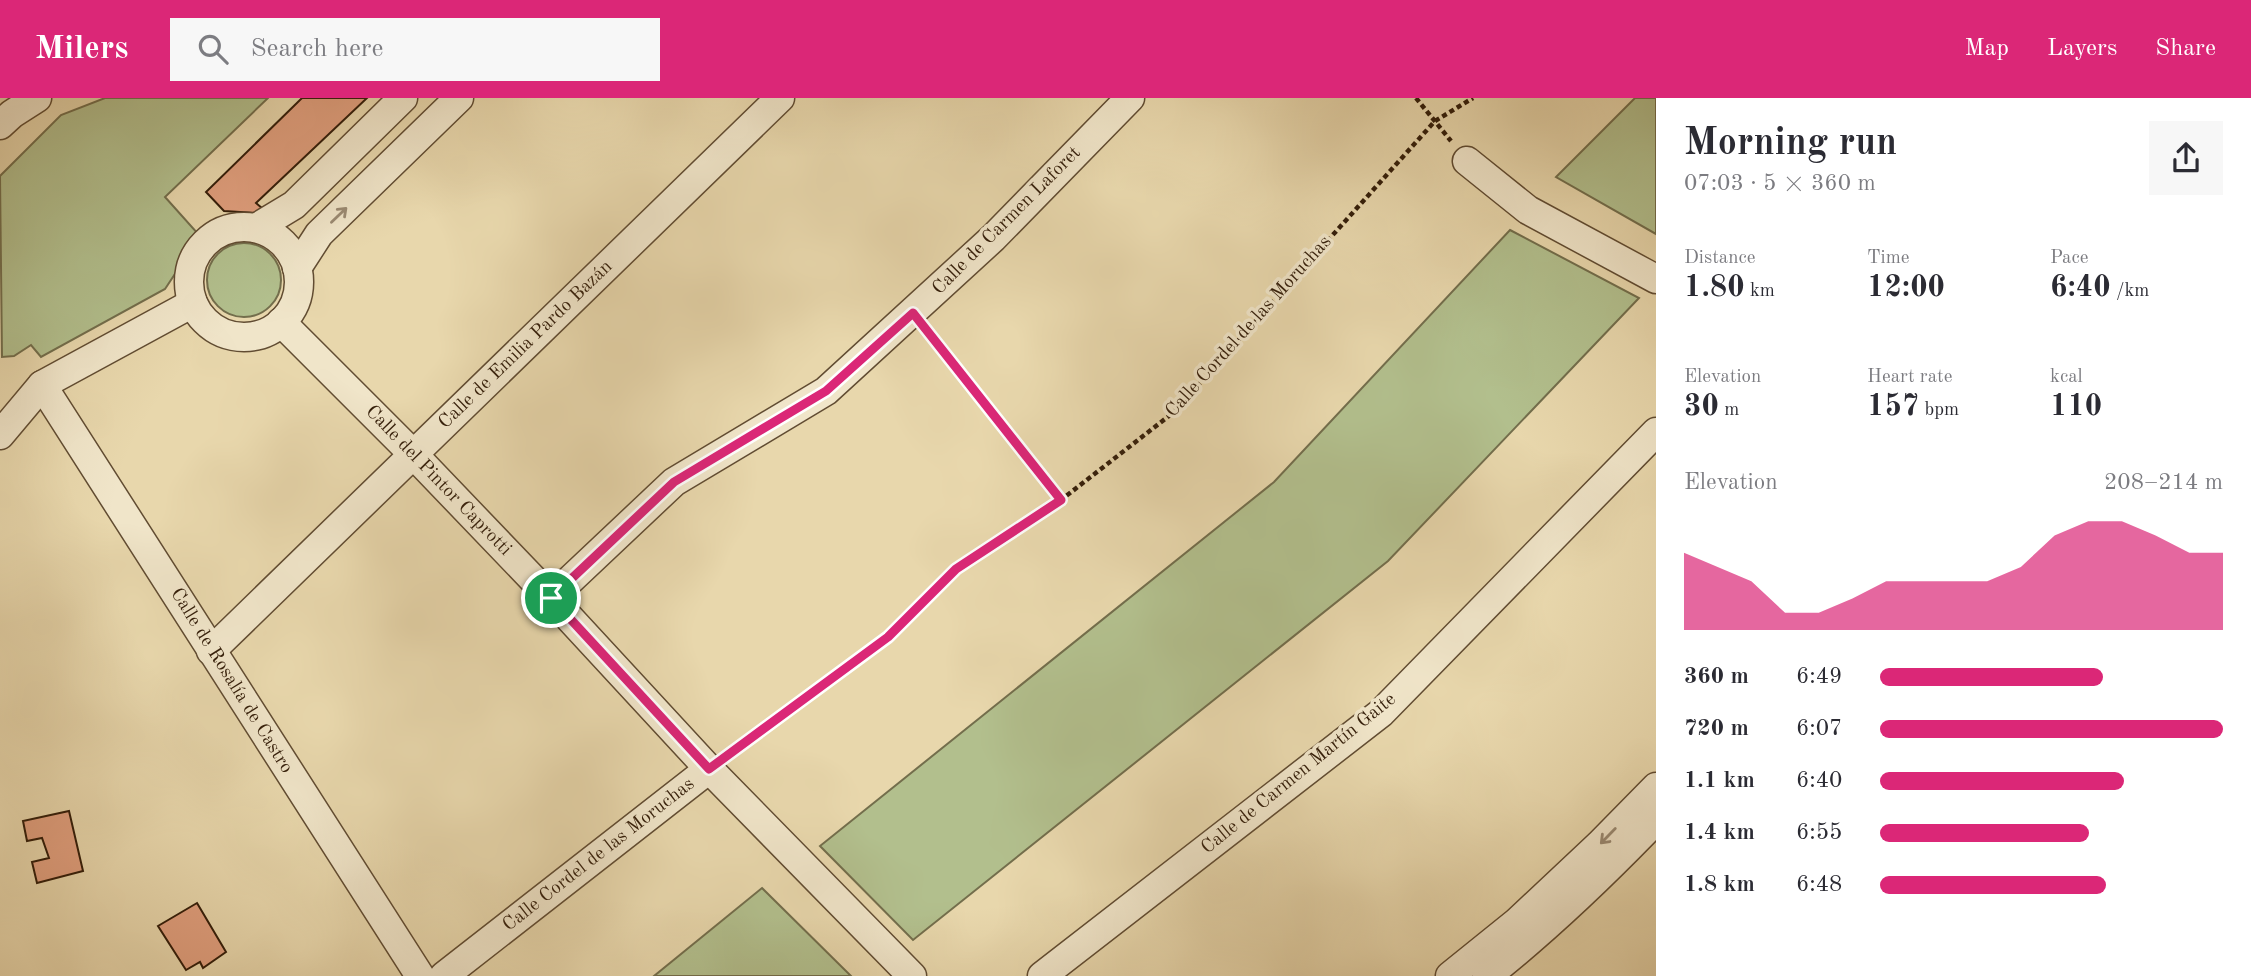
<!DOCTYPE html>
<meta charset="utf-8">
<style>
body{margin:0;font-family:"Old Standard TT",serif;background:#f7f7f7;color:#2b2b33;height:100vh;display:flex;flex-direction:column;font-size:26px;white-space:nowrap}
*{box-sizing:border-box;margin:0}
p{font-size:23px;color:#7c7c81}
.icon{flex:none;width:38px;height:38px;fill:none;stroke:currentColor;stroke-width:2;stroke-linecap:round;stroke-linejoin:round}
.map{position:relative;flex:1;overflow:hidden}
.sheet{display:flex;flex-direction:column;background:#fff;width:595px}
.sheet>*{flex:none}
.pin{position:absolute;display:grid;place-items:center;width:60px;height:60px;color:#fff;margin:-30px;border:4px solid #fff;border-radius:50%;box-shadow:0 2px 7px #0007}
.round{display:grid;place-items:center;flex:none;width:74px;height:74px;border-radius:0px;background:#f7f7f7}
.overview{display:flex;align-items:center;justify-content:space-between;height:119px;padding:0 28px}
h1{font-size:38px;font-weight:800;line-height:52px}
.stats{display:grid;grid-template-columns:repeat(3,1fr);gap:10px;height:119px;padding:7px 28px}
.stats div{display:grid;align-content:center}
.stats b{font-size:30px;font-weight:800}
.stats small{font-size:19px;font-weight:400}
.stats p{font-size:19px}
.chart{height:196px;padding:14px 28px}
.chart p{display:flex;justify-content:space-between}
.chart svg{width:100%;height:126px;margin-top:7px;fill:#db2777;opacity:.7}
ul{padding:0 28px;list-style:none;font-size:23px}
li{display:grid;grid-template-columns:112px 84px 1fr;align-items:center;height:52px}
li i{height:18px;border-radius:9px;background:#db2777}
header{display:flex;align-items:center;gap:42px;box-sizing:border-box;height:98px;padding:0 35px;background:#db2777;color:#fff}
header strong{font-size:33px}
nav{display:flex;gap:38px;margin-inline-start:auto;font-size:24px}
.search{width:490px;height:63px;background:#f7f7f7;display:flex;align-items:center;gap:18px;box-sizing:border-box;padding:0 24px;border-radius:0px;color:#7c7c81;font-size:26px}
main{display:flex;flex:1;min-height:0}
.map>svg:first-child{display:block}
.green{fill:#b2bf8d;stroke:#736e4c;stroke-width:2}
.building{fill:#e09f7e;stroke:#341e0a;stroke-width:2}
.lines{fill:none;stroke-linecap:round;stroke-linejoin:round}
.minor-casing{stroke:#614c32;stroke-width:31}
.path{stroke:#341e0a;stroke-width:4.5;stroke-dasharray:5 3.5;stroke-linecap:butt}
.minor{stroke:#f0e5c9;stroke-width:28}
.oneway{stroke:#9b8b73}
.route-casing{stroke:#fff;stroke-width:14}
.route{stroke:#db2777;stroke-width:9}
.labels{text-anchor:middle;dominant-baseline:central;stroke-width:7;stroke-linejoin:round;paint-order:stroke}
.street-label{font-size:19px;fill:#341e0a;stroke:#f0e5c9}
</style>
<header>
<strong>Milers</strong>
<div class="search"><svg class="icon" aria-label="search" viewBox="0 0 24 24"><circle cx="10" cy="10" r="6"/><path d="M15 15l6 6"/></svg>Search here</div>
<nav><a>Map</a><a>Layers</a><a>Share</a></nav>
</header>
<main>
<div class="map">
<svg width="1656" height="878" viewBox="0 0 1656 878">
<rect width="100%" height="100%" fill="#e8d7ac"/>
<filter id="stains"><feTurbulence type="fractalNoise" baseFrequency=".00286" numOctaves="4"/><feColorMatrix values="0 0 0 0 .2 0 0 0 0 .09 0 0 0 0 .02 0 0 0 .5 -.17"/></filter>
<radialGradient id="worn" r=".72"><stop offset=".6" stop-color="#630" stop-opacity="0"/><stop offset="1" stop-color="#630" stop-opacity=".3"/></radialGradient>
<!-- green -->
<g class="green">
<path d="M105,0H268L165,99L200,138L165,191L41,259L31,247L14,258L2,259L0,78L61,17Z"/>
<path d="M1635,0H1656V136L1556,79Z"/>
<path d="M1510,132L1639,200L1388,463L913,842L820,748L1274,384Z"/>
<circle cx="244" cy="182" r="37"/>
<path d="M762,790L851,878H654Z"/>
</g>
<!-- building -->
<g class="building">
<path d="M302,0H367L256,105L263,111L258,115L224,113L206,94Z"/>
<path d="M69,713L83,773L37,785L32,764L49,760L42,740L27,743L23,723Z"/>
<path d="M197,805L226,854L203,870L200,864L186,872L158,828Z"/>
</g>
<g class="lines">
<!-- minor casing -->
<g class="minor-casing">
<g id="minor">
<path d="M0,27L12,16L37,0"/>
<path d="M1467,63L1528,112L1656,181"/>
<circle cx="244" cy="184" r="55"/>
<path d="M256,130L294,107L403,0"/>
<path d="M297,170L319,136L459,0"/>
<path d="M281,224L413,356L551,500L709,671L912,878"/>
<path d="M42,287L420,878"/>
<path d="M0,337L42,287L193,205"/>
<path d="M551,500L674,384L826,293L993,140L1130,0"/>
<path d="M211,553L780,0"/>
<path d="M444,878L709,671"/>
<path d="M1042,878L1381,615L1656,334"/>
<path d="M1450,878L1517,824L1599,747L1656,689"/>
<path d="M1487,878C1548,830 1603,777 1656,722"/>
</g>
</g>
<!-- path -->
<g class="path">
<path d="M1416,0L1451,43"/>
<path d="M929,235L1061,402"/>
<path d="M730,655L888,539L956,471L1061,402L1174,314L1435,23L1473,0"/>
</g>
<!-- minor -->
<use href="#minor" class="minor"/>
</g>
<!-- one-way arrows -->
<defs><path id="oneway-shaft" d="M-6 0H5M1.5-3L5.5 0L1.5 3" fill="none" stroke-width="1.6" stroke-linecap="round" stroke-linejoin="round" transform="scale(1.75)"/></defs>
<g class="oneway">
<use href="#oneway-shaft" transform="translate(339 117) rotate(-44)"/>
<use href="#oneway-shaft" transform="translate(1608 738) rotate(134)"/>
</g>
<g class="lines">
<!-- route casing -->
<g class="route-casing">
<path id="route" d="M913,215L1061,402L956,471L888,539L709,671L551,500L674,384L826,293Z"/>
</g>
<!-- route -->
<use href="#route" class="route"/>
</g>
<g class="labels">
<!-- street labels -->
<g class="street-label">
<text transform="translate(1007 123) rotate(-45)">Calle de Carmen Laforet</text>
<text transform="translate(1249 229) rotate(-48)">Calle Cordel de las Moruchas</text>
<text transform="translate(526 247) rotate(-44)">Calle de Emilia Pardo Bazán</text>
<text transform="translate(438 383) rotate(46)">Calle del Pintor Caprotti</text>
<text transform="translate(231 583) rotate(58)">Calle de Rosalía de Castro</text>
<text transform="translate(1299 676) rotate(-39)">Calle de Carmen Martín Gaite</text>
<text transform="translate(599 757) rotate(-38)">Calle Cordel de las Moruchas</text>
</g>
</g>
<rect width="100%" height="100%" filter="url(#stains)"/>
<rect width="100%" height="100%" fill="url(#worn)"/>
</svg>
<div class="pin" style="left:551px;top:500px;background:#1e9e55"><svg class="icon" aria-label="arrive" viewBox="0 0 24 24"><path d="M6 21V4h12l-3 4 3 4H6"/></svg></div>
</div>
<section class="sheet">
<div class="overview"><div><h1>Morning run</h1><p>07:03 · 5 × 360 m</p></div><a class="round"><svg class="icon" aria-label="share" viewBox="0 0 24 24"><path d="M12 15V3M7 8l5-5 5 5M5 13v7h14v-7"/></svg></a></div>
<div class="stats">
<div><p>Distance</p><b>1.80<small> km</small></b></div>
<div><p>Time</p><b>12:00</b></div>
<div><p>Pace</p><b>6:40<small> /km</small></b></div>
</div>
<div class="stats">
<div><p>Elevation</p><b>30<small> m</small></b></div>
<div><p>Heart rate</p><b>157<small> bpm</small></b></div>
<div><p>kcal</p><b>110</b></div>
</div>
<div class="chart"><p><span>Elevation</span>208–214 m</p>
<svg viewBox="0 0 160 44" preserveAspectRatio="none"><path d="M0 44V17L10 22L20 27L30 38L40 38L50 33L60 27L70 27L80 27L90 27L100 22L110 11L120 6L130 6L140 11L150 17L160 17V44z"/></svg>
</div>
<ul>
<li><b>360 m</b>6:49<i style="width:65%"></i></li>
<li><b>720 m</b>6:07<i style="width:100%"></i></li>
<li><b>1.1 km</b>6:40<i style="width:71%"></i></li>
<li><b>1.4 km</b>6:55<i style="width:61%"></i></li>
<li><b>1.8 km</b>6:48<i style="width:66%"></i></li>
</ul>
</section>
</main>
